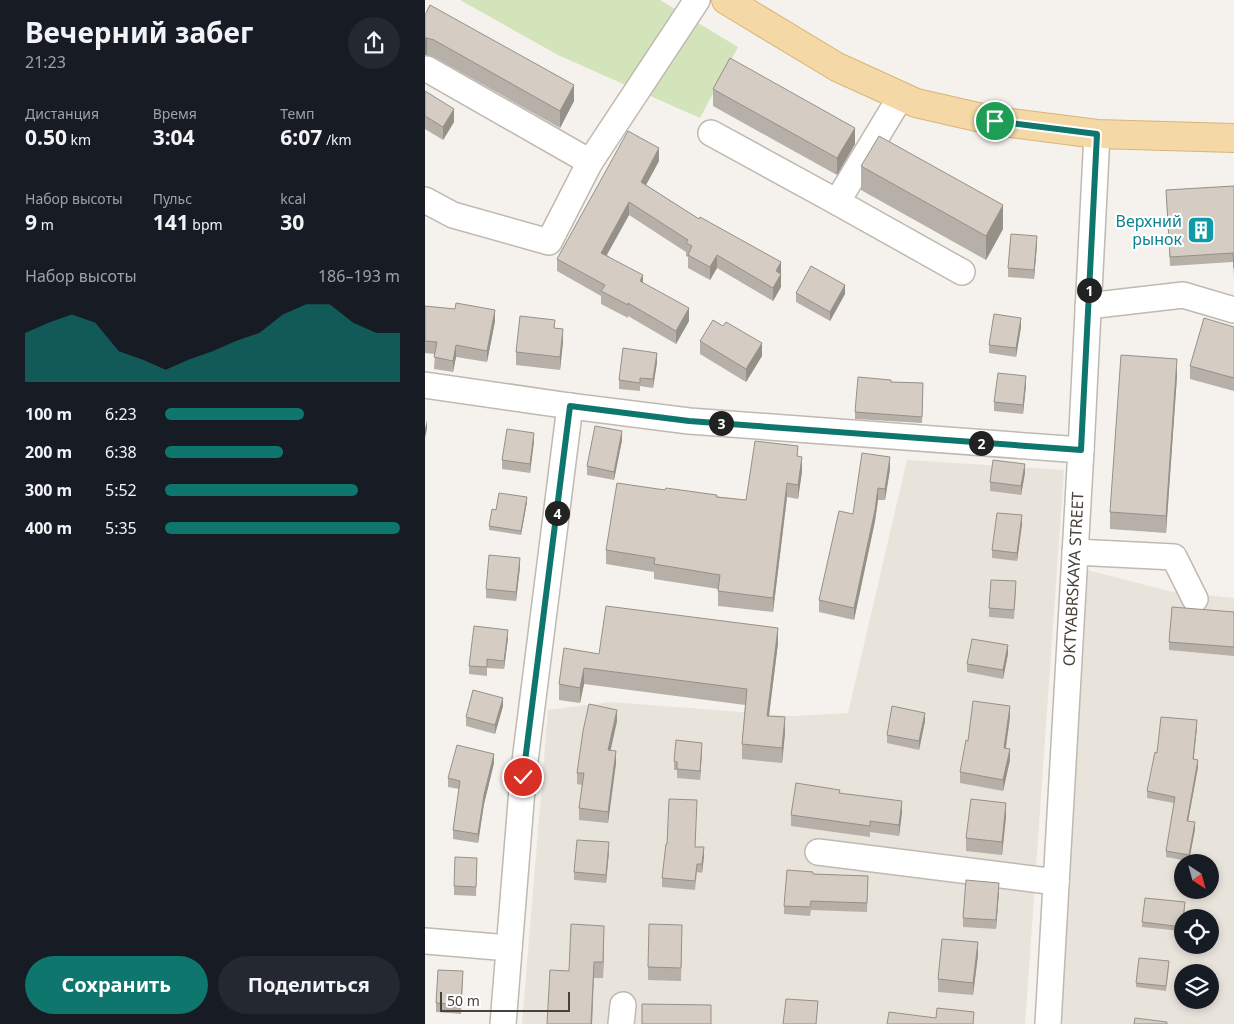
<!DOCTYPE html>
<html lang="ru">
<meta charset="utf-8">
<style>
body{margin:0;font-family:"Noto Sans",sans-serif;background:#242831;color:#f1f3f6;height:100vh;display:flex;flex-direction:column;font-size:19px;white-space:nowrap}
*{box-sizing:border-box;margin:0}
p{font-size:16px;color:#9ea1a6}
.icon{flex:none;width:28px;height:28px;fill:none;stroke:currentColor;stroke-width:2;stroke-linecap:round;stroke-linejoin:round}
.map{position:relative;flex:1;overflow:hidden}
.details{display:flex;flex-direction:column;background:#171b24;width:425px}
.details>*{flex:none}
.needle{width:32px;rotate:144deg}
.buttons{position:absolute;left:749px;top:854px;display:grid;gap:10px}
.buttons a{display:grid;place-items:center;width:45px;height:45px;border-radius:50%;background:#171b24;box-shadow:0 2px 8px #0003;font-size:25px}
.scale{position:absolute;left:15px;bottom:12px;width:130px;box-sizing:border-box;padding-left:5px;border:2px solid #48423b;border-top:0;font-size:14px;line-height:18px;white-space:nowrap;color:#48423b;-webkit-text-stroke:4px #fff;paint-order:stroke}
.pin{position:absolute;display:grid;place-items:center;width:42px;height:42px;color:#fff;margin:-21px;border:2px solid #fff;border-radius:50%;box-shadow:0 1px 5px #0007}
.km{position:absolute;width:25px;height:25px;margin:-12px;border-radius:50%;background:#222;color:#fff;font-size:14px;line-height:25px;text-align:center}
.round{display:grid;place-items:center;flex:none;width:52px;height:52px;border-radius:26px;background:#242831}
.head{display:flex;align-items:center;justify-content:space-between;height:85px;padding:0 25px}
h1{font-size:28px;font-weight:700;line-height:38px}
.figures{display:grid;grid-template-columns:repeat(3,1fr);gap:8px;height:85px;padding:5px 25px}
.figures div{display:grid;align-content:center}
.figures b{font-size:21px;font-weight:700}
.figures small{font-size:14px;font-weight:400}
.figures p{font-size:14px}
.chart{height:140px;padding:10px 25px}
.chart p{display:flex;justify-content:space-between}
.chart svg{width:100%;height:90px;margin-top:5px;fill:#0f766e;opacity:.7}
.cta{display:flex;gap:10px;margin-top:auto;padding:10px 25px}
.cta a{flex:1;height:58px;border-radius:30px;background:#0f766e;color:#fff;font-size:20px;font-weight:700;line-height:58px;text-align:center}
.cta a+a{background:#242831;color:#f1f3f6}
ul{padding:0 25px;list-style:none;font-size:16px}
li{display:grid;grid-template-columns:80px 60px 1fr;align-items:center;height:38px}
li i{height:12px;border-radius:6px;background:#0f766e}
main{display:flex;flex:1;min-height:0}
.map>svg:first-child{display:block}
.residential{fill:#e8e3db;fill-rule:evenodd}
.green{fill:#d3e4ba}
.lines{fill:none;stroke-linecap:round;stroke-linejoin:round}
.minor-casing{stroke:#bfb9b0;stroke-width:28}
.major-casing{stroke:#d8b577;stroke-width:30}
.minor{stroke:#fff;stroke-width:25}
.major{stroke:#f4d9a7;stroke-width:28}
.wall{fill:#b7b0a8}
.shaded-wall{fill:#959088}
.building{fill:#d5cdc3;stroke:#959088}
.route-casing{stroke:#fff;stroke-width:10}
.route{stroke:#0f766e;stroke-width:6}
.labels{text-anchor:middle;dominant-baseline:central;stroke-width:4.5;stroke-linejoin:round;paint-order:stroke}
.culture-label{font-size:16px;fill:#0d838f;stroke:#fff;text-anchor:end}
.street-label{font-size:16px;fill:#48423b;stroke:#fff}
</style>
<main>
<section class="details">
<div class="head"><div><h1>Вечерний забег</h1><p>21:23</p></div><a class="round"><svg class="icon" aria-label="share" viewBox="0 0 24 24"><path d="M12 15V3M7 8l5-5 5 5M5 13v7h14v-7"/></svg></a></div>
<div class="figures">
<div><p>Дистанция</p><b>0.50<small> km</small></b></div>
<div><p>Время</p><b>3:04</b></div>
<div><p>Темп</p><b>6:07<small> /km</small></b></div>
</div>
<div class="figures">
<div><p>Набор высоты</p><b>9<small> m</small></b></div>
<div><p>Пульс</p><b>141<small> bpm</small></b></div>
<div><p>kcal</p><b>30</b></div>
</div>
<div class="chart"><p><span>Набор высоты</span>186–193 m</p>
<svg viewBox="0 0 160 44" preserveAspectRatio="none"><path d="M0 44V20L10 15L20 11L30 15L40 29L50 33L60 38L70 33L80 29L90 24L100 20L110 11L120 6L130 6L140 15L150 20L160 20V44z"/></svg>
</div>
<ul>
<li><b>100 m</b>6:23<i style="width:59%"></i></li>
<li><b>200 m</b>6:38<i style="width:50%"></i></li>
<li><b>300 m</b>5:52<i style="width:82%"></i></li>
<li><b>400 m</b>5:35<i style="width:100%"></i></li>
</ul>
<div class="cta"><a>Сохранить</a><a>Поделиться</a></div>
</section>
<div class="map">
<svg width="809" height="1024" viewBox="0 0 809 1024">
<rect width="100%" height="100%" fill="#f5f2ed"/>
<!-- residential -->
<g class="residential">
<path d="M482,460L639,470L600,1024H97L123,710L185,702L367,716L423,713Z"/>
<path d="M662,570L744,591L809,598V1024H633ZM758,862H785V890H758ZM758,918H785V945H758ZM758,972H785V1000H758Z"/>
</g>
<!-- green -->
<path class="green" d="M35,0H235L313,47L275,118L133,55Z"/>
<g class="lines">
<!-- minor casing -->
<g class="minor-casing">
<g id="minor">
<path d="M2,69L165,162L272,0"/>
<path d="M286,133L412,202L476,96"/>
<path d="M0,200L28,215L124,242L165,162"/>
<path d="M412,202L537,272"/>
<path d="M663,306L758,295L809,310"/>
<path d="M0,385L145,406L264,421L656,450"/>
<path d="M650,552L749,557L770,599"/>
<path d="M393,852L631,882"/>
<path d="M0,941L84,948"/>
<path d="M78,1024L98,777L145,406"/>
<path d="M196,1024L198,1005"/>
<path d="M623,1024L656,450L672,134"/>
</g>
</g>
<!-- major casing -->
<g class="major-casing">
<path id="major" d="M301,0L412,67L491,103L570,121L672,134L809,138"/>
</g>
<!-- minor -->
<use href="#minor" class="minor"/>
<!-- major -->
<use href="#major" class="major"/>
</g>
<!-- wall -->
<g class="wall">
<path d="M0,15L149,101L135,128L9,57L2,55Z"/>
<path d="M288,89L430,144L412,175L288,106Z"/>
<path d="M0,91L29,122L18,140L0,129Z"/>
<path d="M234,161L221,185L274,219L356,262V287L348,301L292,268L285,280L263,268V257L261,256V252L204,215L182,255L218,283L264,321L251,344L203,316V318L176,304V296L132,271V259Z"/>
<path d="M436,166L578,229L561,260L436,190Z"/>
<path d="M809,186V277L808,262L745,266L741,190Z"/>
<path d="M612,245L609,279L583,277V268Z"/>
<path d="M371,293L420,294L405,321L371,302Z"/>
<path d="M0,306L70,321L62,362L31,357L28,372L9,369L10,354L0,353Z"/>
<path d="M596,327L591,357L564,353V345Z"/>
<path d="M809,327V391L765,379V366Z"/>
<path d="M275,341L337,356L321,382L275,354Z"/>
<path d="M138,342L135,370L91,365V352Z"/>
<path d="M232,362L228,388L215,386V391L194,389V380Z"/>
<path d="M752,376L741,533L685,529V512Z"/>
<path d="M466,382L498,383L497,423L430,419V412Z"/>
<path d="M601,385L598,414L569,411V402Z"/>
<path d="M197,440L189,480L162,475V466Z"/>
<path d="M109,441L105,473L77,469V460Z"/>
<path d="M373,456L377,471L373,499L362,497L348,612L293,606V589L229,579V572L181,564V550L240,490L321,500Z"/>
<path d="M465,469L460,500H453L450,521L429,620L394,612V600L428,514Z"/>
<path d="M600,473L596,495L565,491V482Z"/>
<path d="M102,502L96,535L64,530V526L71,510Z"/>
<path d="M597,524L592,561L567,558V550Z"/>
<path d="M95,567L91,601L61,598V589Z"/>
<path d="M591,590L589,619L564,617V608Z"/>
<path d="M809,612V656L744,650V642Z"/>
<path d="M83,638L79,669L62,668V676L44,674V666Z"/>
<path d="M353,643L344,716L360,733L357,763L317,759V744L320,705L159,684L155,703L134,700V684L174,654Z"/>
<path d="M583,654L578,679L542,672V664Z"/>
<path d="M78,706L70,734L41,726V717Z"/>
<path d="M585,717L581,748L585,760L578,791L535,783V772L543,741Z"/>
<path d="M192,721L185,751L191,763L183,823L154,820V808L157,785L152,784V773Z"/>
<path d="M500,721L494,750L462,743V735Z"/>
<path d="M772,727L768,759L773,767L763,821L770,829L764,861L741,857V851L749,803L722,798V791L732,753Z"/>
<path d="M277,751L275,780L252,778V770H249V761Z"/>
<path d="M69,763L59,804L53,843L28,839V830L34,789L23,787V778Z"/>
<path d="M415,793L477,812L474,836L445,832V837L366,826V815Z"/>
<path d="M581,816L577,855L541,851V838Z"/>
<path d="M270,847L279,856L277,873L272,872L270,890L237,887V878Z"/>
<path d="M184,851L181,883L149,880V872Z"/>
<path d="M52,867L51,896L29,895V886Z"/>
<path d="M388,874L443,876L442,912L386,910L385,916L359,914V906Z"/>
<path d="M574,892L571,929L538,927V918Z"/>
<path d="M760,907L757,931L717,927V922Z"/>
<path d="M257,938L256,981L223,980V967Z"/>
<path d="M179,941L178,978H169L167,1024H122L144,971Z"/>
<path d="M553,955L548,995L513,992V979Z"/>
<path d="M744,966L741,991L711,987V983Z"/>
<path d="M38,980L36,1014L11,1012V1003Z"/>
</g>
<!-- shaded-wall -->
<g class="shaded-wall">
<rect x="0" y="38" width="2" height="17"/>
<path d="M149,85V101L135,128V111Z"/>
<path d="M29,109V122L18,140V127Z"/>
<path d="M430,128V144L412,175V158Z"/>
<path d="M234,148V161L216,194V182Z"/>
<path d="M204,202V215L176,265V253Z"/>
<path d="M578,205V229L561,260V236Z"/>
<path d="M612,236V245L609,279V270Z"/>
<path d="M292,255V268L285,280V267Z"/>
<path d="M356,262V287L348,301V288L351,271Z"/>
<path d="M218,275V288L215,281Z"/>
<path d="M420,285V294L405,321V312Z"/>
<path d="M264,308V321L251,344V331Z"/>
<path d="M70,310V321L62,362V351Z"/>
<path d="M596,318V327L591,357V348Z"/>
<path d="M138,329V342L135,370V357Z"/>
<path d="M337,343V356L321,382V369Z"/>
<path d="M31,345V357L28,372V361Z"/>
<path d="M232,353V362L228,388V379Z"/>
<path d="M752,359V376L741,533V516Z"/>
<path d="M601,376V385L598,414V405Z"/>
<path d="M2,420V429L0,438V429Z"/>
<path d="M197,431V440L189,480V472Z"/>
<path d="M109,433V441L105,473V464Z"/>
<path d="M377,457V471L373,499V485Z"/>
<path d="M465,457V469L460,500V489Z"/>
<path d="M600,464V473L596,495V486Z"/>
<path d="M362,483V497L348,612V598Z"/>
<path d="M453,488V500L450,521L429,620V608Z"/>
<path d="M102,497V502L96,535V531Z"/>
<path d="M597,515V524L592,561V553Z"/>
<path d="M95,558V567L91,601V592Z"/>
<path d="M353,628V643L342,731V716Z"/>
<path d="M83,630V638L79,669V661Z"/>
<path d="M583,645V654L578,679V670Z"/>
<path d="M159,668V684L155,703V688Z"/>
<path d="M78,698V706L70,734V725Z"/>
<path d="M585,706V717L579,759V748Z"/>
<path d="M192,710V721L183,762V750Z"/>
<path d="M500,713V721L494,750V741Z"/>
<path d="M360,717V733L357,763V748Z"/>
<path d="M772,720V727L768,766V759Z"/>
<path d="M277,743V751L275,780V771Z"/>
<path d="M585,749V760L578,791V780Z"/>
<path d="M191,751V763L183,823V812Z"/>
<path d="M69,754V763L59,804L53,843V834L59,795Z"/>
<path d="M773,760V767L762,827V821Z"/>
<path d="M477,801V812L474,836V825Z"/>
<path d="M581,803V816L577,855V842Z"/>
<path d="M770,822V829L764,861V855Z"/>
<path d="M184,842V851L181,883V875Z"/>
<path d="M279,847V856L277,873V864Z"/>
<path d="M574,883V892L571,929V920Z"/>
<path d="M179,926V941L178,978V962Z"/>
<path d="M553,942V955L548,995V983Z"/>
<path d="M169,962L167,1024H166Z"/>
</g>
<!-- building -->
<g class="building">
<path d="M5,5L149,85L135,111L9,40L2,38H0V15Z"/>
<path d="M305,58L430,128L412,158L288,89Z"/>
<path d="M0,91L29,109L18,127L0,116Z"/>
<path d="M203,131L234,148L216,182L274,219L275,217L356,262L351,271L356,274L348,288L292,255L285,267L263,255L267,246L261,243L263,240L204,202L176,253L218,275L215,281L264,308L251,331L203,303V305L176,291L180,285L132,259Z"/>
<path d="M454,136L578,205L561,236L436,166Z"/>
<path d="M809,186V268L808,253L745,257L741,190Z"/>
<path d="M586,234L612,236L609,270L583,268Z"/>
<path d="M386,266L420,285L405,312L371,293Z"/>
<path d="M31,303L70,310L62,351L31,345L28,361L9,357L12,342L0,341V306L30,309Z"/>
<path d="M569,314L596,318L591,348L564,345Z"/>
<path d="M95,316L130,320L129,328L138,329L135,357L91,352Z"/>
<path d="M779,318L809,327V378L765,366Z"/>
<path d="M288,320L298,326L301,322L337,343L321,369L275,341Z"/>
<path d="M198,348L232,353L228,379L215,378V383L194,380Z"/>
<path d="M696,355L752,359L741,516L685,512Z"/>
<path d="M573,373L601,376L598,405L569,402Z"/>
<path d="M433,377L466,380V382L498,383L497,417L430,412Z"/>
<path d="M170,426L197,431L189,472L162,466Z"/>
<path d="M82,429L109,433L105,464L77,460Z"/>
<path d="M330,441L373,446L372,456L377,457L373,485L362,483L348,598L293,591L295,575L229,564L230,558L181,550L192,483L240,490L241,488L292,495L291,497L321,500Z"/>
<path d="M437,453L465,457L460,489L453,488L450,510L429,608L394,600L414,511L428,514Z"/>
<path d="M568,460L600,464L596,486L565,482Z"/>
<path d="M74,493L102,497L96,531L64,526L67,509L71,510Z"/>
<path d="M572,513L597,515L592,553L567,550Z"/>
<path d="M64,555L95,558L91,592L61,589Z"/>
<path d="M566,580L591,581L589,610L564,608Z"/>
<path d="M181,606L353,628L342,716L360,717L357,748L317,744L322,689L159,668L155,688L134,684L139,648L174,654Z"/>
<path d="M747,607L809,612V647L744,642Z"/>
<path d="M49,626L83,630L79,661L62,659V667L44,666Z"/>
<path d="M547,639L583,645L578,670L542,664Z"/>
<path d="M48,690L78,698L70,725L41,717Z"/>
<path d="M548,701L585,706L579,748L585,749L578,780L535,772L541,740L543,741Z"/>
<path d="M164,704L192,710L183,750L191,751L183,812L154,808L159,773H152L158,731Z"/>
<path d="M467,706L500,713L494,741L462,735Z"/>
<path d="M736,717L772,720L768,759L773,760L762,821L770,822L764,855L741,851L750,797L722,791L730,752L732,753Z"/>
<path d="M251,740L277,743L275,771L252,769V762L249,761Z"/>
<path d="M32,745L69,754L59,795L53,834L28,830L35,781L23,778Z"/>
<path d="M371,783L415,790L414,793L477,801L474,825L445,821V826L366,815Z"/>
<path d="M244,799L272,800L270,847H279L277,864H272L270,881L237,878L241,844H242Z"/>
<path d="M546,799L581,803L577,842L541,838Z"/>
<path d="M152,840L184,842L181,875L149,872Z"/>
<path d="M30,857L52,858L51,887L29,886Z"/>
<path d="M362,870L388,872V874L443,876L442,903L386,901L385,907L359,906Z"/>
<path d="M541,880L574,883L571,920L538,918Z"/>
<path d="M720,898L760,902L757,927L717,922Z"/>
<path d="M146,924L179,926L178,962H169L166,1024H122L125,970L144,971Z"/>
<path d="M224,924L257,925L256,968L223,967Z"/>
<path d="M517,939L553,942L548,983L513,979Z"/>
<path d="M714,958L744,961L741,986L711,983Z"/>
<path d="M13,970L38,971L36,1005L11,1003Z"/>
<path d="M361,999L393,1001L391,1024H358Z"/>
<path d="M217,1004L286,1005V1024H217Z"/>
<path d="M512,1008L549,1012L548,1024H462L464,1012L511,1018Z"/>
<path d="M710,1018L742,1022V1024H709Z"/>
</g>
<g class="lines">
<!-- route casing -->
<g class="route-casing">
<path id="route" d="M98,777L145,406L264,421L656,450L672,134L570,121"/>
</g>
<!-- route -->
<use href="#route" class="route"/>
</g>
<!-- icons -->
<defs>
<g id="building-square" transform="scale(1.4375)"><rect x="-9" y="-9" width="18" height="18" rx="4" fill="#0f9aa8" stroke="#fff"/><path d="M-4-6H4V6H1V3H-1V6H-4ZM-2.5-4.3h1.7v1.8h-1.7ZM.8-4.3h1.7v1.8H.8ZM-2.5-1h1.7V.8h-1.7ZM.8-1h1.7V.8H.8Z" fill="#fff"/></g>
</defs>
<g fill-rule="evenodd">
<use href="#building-square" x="776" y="230"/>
</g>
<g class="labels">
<!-- culture labels -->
<g class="culture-label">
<text x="757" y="221">Верхний<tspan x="757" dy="18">рынок</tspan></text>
</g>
<!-- street labels -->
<g class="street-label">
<text transform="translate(648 579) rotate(-87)">OKTYABRSKAYA STREET</text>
</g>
</g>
</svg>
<div class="buttons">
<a><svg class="needle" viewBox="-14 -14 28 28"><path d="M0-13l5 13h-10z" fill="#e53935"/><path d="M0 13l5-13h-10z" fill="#9ea1a6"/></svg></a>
<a><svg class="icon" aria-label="locate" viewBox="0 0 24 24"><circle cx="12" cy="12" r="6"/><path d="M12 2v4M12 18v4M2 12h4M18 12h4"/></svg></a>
<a><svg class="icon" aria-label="layers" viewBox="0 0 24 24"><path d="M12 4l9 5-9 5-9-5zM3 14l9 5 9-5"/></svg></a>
</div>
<div class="scale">50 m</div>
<div class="pin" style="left:570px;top:121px;background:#1e9e55"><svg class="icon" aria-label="arrive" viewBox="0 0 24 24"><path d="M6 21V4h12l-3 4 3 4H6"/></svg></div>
<div class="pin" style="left:98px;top:777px;background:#d93025"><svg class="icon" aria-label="check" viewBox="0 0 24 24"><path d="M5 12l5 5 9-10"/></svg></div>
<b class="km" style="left:664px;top:290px">1</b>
<b class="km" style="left:556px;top:443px">2</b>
<b class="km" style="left:296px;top:423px">3</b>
<b class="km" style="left:132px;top:513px">4</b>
</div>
</main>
